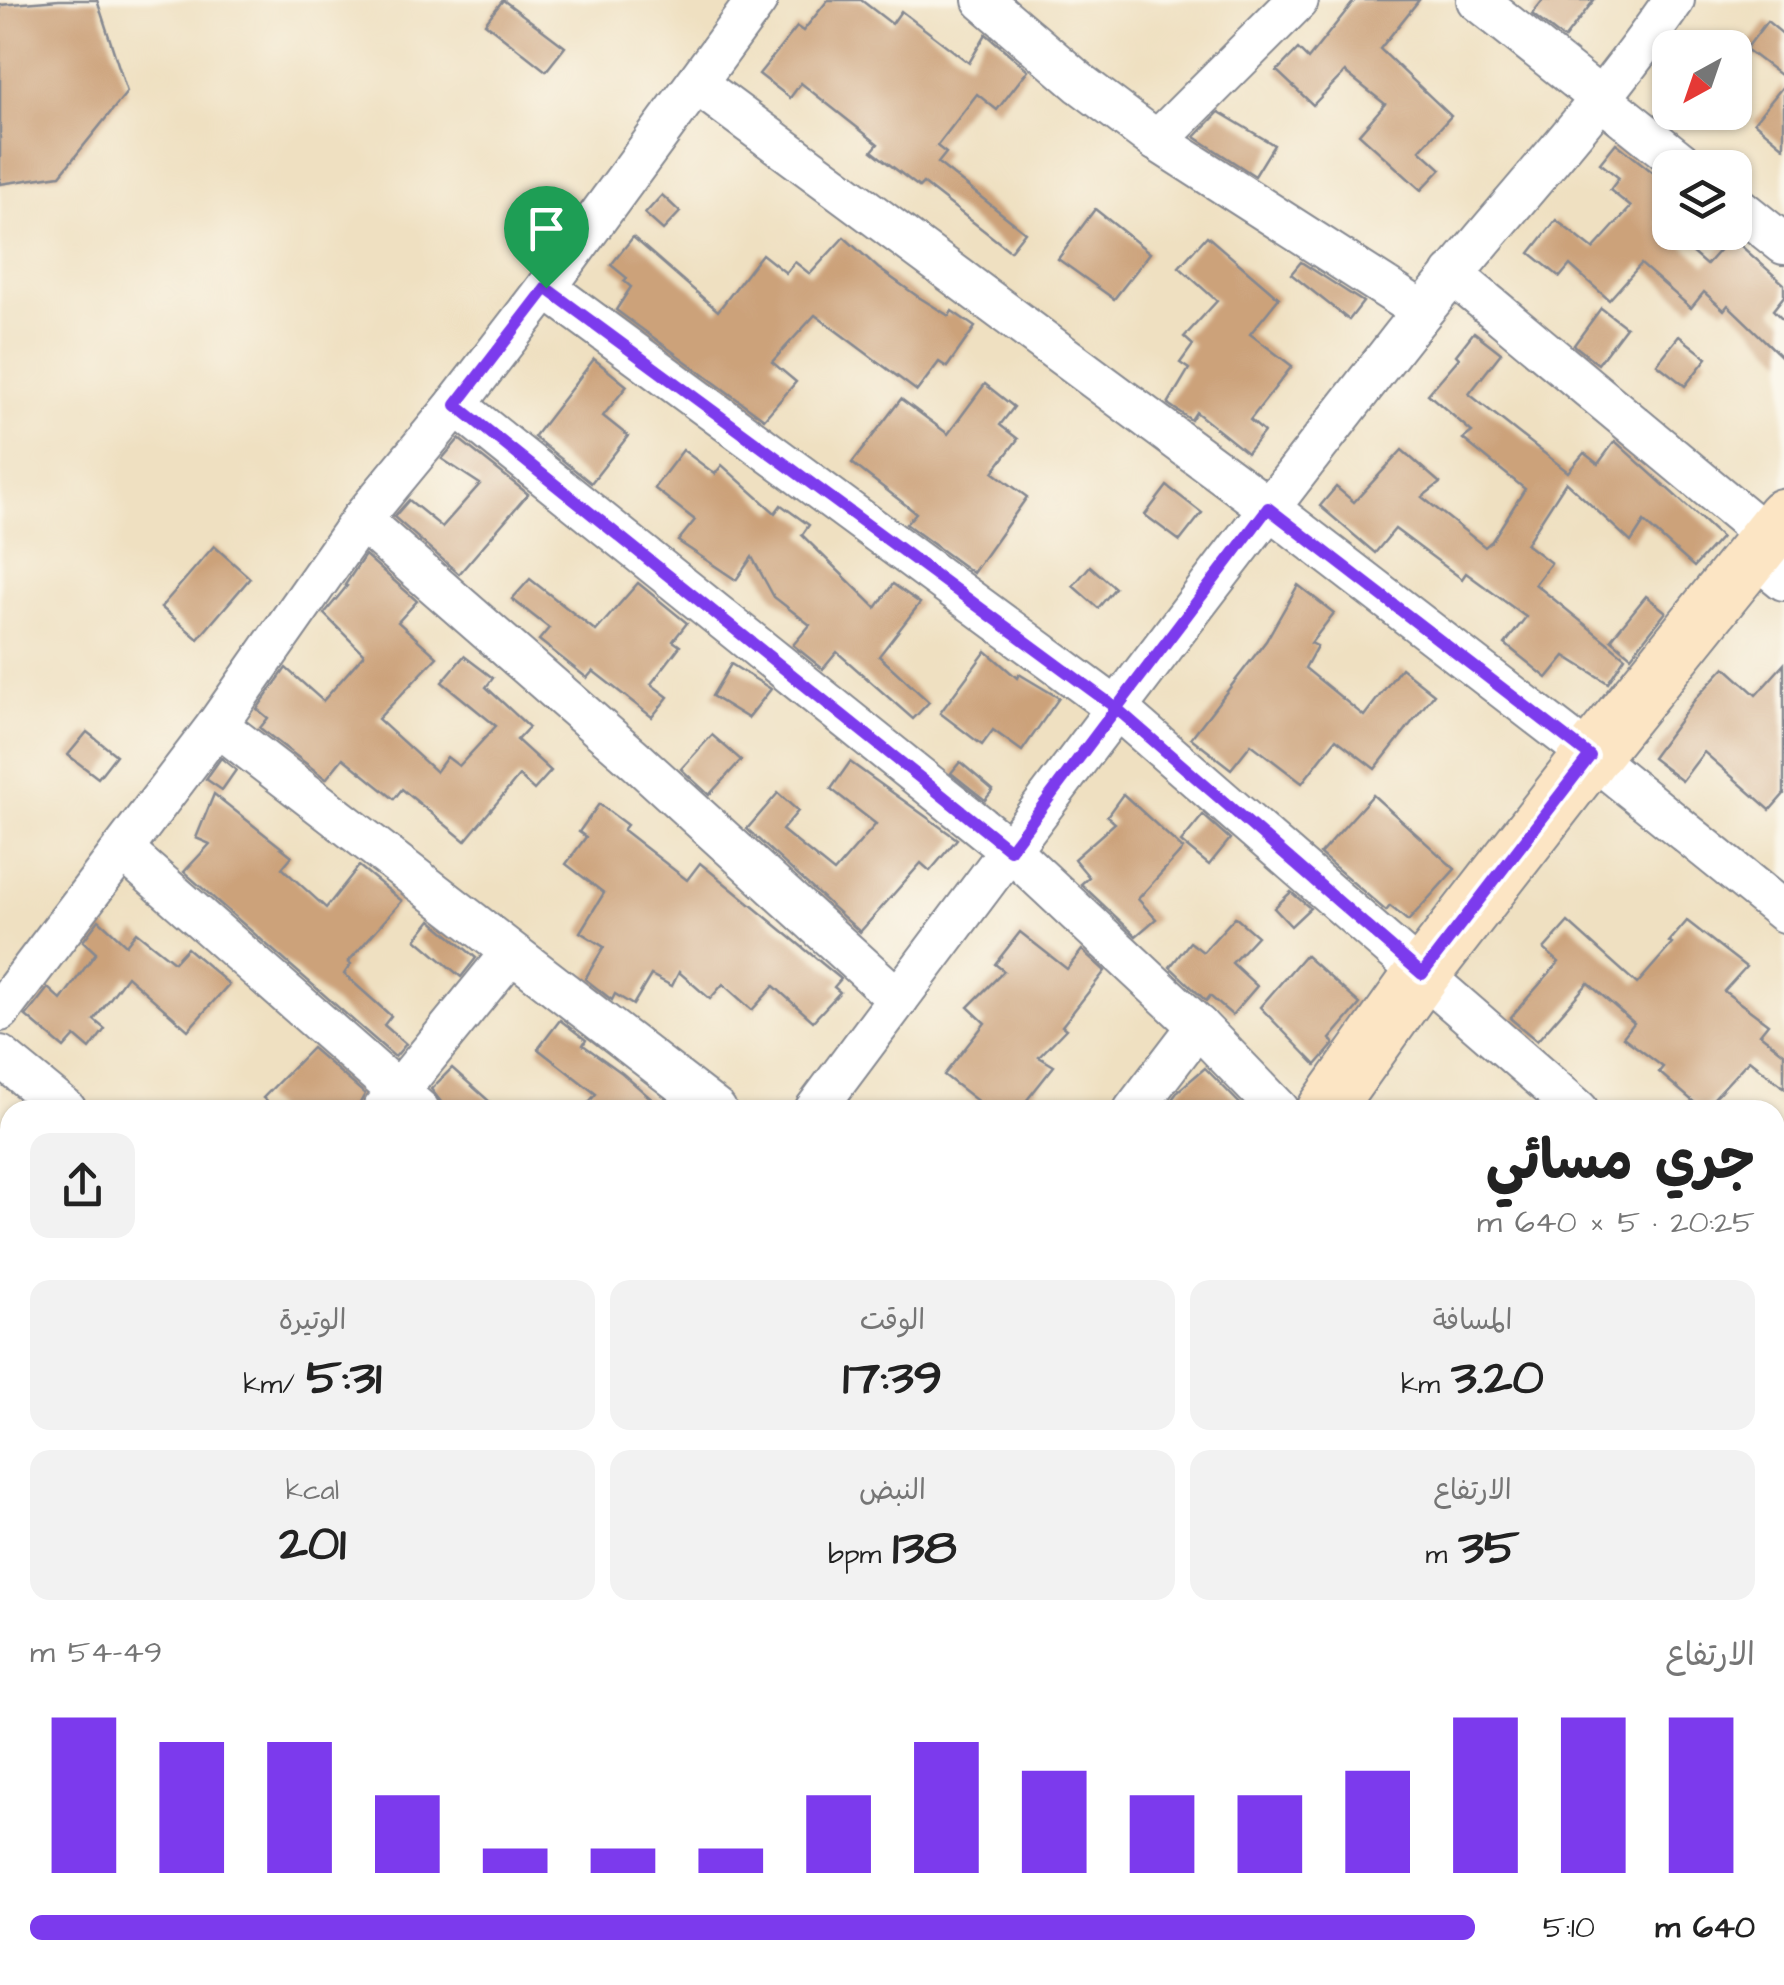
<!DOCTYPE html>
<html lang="ar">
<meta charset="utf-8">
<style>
body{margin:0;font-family:"Architects Daughter","Playpen Sans Arabic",sans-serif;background:#f2f2f2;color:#222;direction:rtl;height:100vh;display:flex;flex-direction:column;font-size:38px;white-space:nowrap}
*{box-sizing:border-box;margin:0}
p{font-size:32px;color:#767676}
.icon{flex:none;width:55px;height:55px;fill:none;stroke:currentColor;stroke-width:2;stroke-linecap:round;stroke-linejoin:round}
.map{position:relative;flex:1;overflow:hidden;direction:ltr}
.panel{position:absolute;left:0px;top:1100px;width:1785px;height:885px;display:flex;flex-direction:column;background:#fff;border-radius:30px 30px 0 0;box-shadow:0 2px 8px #0004;direction:rtl}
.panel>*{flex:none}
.needle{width:65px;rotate:220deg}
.tools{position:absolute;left:1652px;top:30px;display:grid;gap:20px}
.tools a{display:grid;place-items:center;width:100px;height:100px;border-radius:20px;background:#fff;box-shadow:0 2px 8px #0004;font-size:50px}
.pin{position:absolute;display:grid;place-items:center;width:85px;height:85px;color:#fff;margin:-102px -42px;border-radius:50% 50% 50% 0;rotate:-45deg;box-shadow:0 0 10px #0007}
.pin .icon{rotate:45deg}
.round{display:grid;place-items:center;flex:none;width:105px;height:105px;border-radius:20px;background:#f2f2f2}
.head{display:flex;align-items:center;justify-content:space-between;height:170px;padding:0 30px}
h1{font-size:55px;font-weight:700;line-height:75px}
.stats{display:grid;grid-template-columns:repeat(3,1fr);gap:15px;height:170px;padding:10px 30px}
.stats div{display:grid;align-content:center;border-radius:20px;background:#f2f2f2;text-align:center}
.stats b{font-size:50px;font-weight:700}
.stats small{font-size:28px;font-weight:400}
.stats p{font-size:28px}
.chart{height:280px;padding:20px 30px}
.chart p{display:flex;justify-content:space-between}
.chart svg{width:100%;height:180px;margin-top:10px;stroke:#7c3aed;stroke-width:6}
ul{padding:0 30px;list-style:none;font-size:32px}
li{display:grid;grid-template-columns:160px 120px 1fr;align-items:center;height:75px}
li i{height:25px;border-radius:12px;background:#7c3aed}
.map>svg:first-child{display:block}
.building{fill:#cca27a}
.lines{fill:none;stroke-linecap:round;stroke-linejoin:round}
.street-casing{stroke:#858890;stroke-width:44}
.secondary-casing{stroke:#858890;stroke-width:59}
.street{stroke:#fff;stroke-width:40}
.secondary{stroke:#fce5c4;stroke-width:55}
.route-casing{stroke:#fff;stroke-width:20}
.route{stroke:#7c3aed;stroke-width:12}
</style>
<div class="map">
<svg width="1784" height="1985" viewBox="0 0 1784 1985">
<rect width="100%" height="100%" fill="#fbf7ec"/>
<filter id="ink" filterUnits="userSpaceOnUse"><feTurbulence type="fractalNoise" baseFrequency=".01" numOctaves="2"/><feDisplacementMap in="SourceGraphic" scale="20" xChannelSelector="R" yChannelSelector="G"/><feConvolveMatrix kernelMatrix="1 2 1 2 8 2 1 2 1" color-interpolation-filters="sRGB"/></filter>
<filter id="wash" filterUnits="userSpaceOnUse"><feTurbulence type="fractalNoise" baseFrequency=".0048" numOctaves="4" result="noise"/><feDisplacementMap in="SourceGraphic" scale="40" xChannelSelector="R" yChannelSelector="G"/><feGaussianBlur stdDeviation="2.25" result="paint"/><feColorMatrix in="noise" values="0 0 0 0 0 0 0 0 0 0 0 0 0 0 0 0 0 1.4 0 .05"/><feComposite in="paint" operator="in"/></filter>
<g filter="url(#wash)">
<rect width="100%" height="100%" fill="#efe0c1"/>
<g id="blocks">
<!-- building -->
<g class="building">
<path d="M59,0H97L127,92L60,175L0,184V5Z"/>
<path d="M503,0L565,47L546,71L485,23Z"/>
<path d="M828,0H861L892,24L901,11L969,63L986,34L1028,70L997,110L977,94L937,146L946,153L938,163L1025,232L1010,251L923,183L919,187L872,151L878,144L801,83L790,98L759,74L797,27L803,31Z"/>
<path d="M1355,0H1419L1380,49L1451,116L1420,150L1441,169L1421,190L1359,134L1385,104L1345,72L1313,105L1277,71L1298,49L1308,59Z"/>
<path d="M1543,0H1594L1564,39L1532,14Z"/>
<path d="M1767,21L1784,35V78L1746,49Z"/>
<path d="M1784,85V147L1754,122Z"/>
<path d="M1219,112L1274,145L1255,176L1195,137Z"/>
<path d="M1616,143L1670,186V204L1657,222L1706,265L1731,237L1784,284V296L1773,310L1784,321V359L1728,305L1724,310L1704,292L1691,308L1641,264L1609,300L1570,265L1560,277L1530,253L1556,220L1593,249L1631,207L1610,190L1619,178L1600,163Z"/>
<path d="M662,195L680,212L663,230L645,214Z"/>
<path d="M1095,209L1150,253L1114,299L1058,259Z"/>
<path d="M1207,236L1279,298L1250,334L1292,366L1250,420L1264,432L1247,453L1196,412L1191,420L1168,404L1189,369L1180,363L1193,345L1184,337L1217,301L1179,267Z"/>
<path d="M633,237L718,311L762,254L786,273L795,262L810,274L844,237L878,268L917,296L949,316L952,311L975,327L947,367L939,362L917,391L815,315L772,362L796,382L764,419L616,310L631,287L624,281L627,278L611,265Z"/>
<path d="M1301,262L1363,302L1349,320L1291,274Z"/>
<path d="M1601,308L1626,327L1598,364L1574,345Z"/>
<path d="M1474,332L1501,353L1469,394L1568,472L1584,453L1598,464L1615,441L1721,537L1694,567L1644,522L1631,542L1566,482L1526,544L1551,563L1535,584L1625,657L1608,683L1565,656L1547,678L1505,644L1526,617L1466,573L1462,579L1395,529L1375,553L1320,506L1336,487L1354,502L1402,450L1440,483L1422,497L1485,547L1492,541L1525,489L1463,439L1472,432L1428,394L1459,358L1456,355Z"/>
<path d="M1679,336L1707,358L1685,386L1657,364Z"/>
<path d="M594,359L627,386L603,416L628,436L591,483L534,437Z"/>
<path d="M985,384L1014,407L1000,425L1018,439L993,472L1027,497L973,573L906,524L916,513L852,463L901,399L948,434Z"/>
<path d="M459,439L528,494L459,574L394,517L409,500L442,527L480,484L442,459Z"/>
<path d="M683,450L715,474L722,465L775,513L781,505L809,525L802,535L876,608L893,584L920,603L879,656L929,702L913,719L837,652L823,669L793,645L810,625L774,597L752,557L736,580L678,541L695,520L654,488Z"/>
<path d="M1167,486L1202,513L1180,541L1145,515Z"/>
<path d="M214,546L250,578L198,639L161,607Z"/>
<path d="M365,555L417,601L398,622L437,657L378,719L436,772L447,757L459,766L496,726L442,682L464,656L493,678L486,687L529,727L517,740L551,771L534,790L519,776L465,841L402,789L394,799L343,758L326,779L260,728L268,718L257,709L286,668L323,701L364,654L324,614L347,586L345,585Z"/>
<path d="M1090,566L1115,588L1098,608L1073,586Z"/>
<path d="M530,579L596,631L638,583L687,623L673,641L680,646L651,684L668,697L652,717L593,671L587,678L539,640L549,628L512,599Z"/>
<path d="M1298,585L1334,613L1311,643L1317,646L1305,668L1364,716L1401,668L1434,694L1375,769L1336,739L1302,783L1251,744L1231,769L1191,738L1266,641Z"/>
<path d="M1646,596L1666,612L1631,656L1611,639Z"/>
<path d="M986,651L1017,678L1019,674L1059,698L1022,751L993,730L982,745L940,713Z"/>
<path d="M731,664L771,689L748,718L712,696Z"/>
<path d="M1784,664V794L1770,810L1704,752L1682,781L1652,758L1696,698L1725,667L1756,695Z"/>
<path d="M87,732L116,755L98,778L68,755Z"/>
<path d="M712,735L741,760L709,795L681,769Z"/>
<path d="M221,758L236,770L222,790L206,779Z"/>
<path d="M850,762L957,839L930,871L921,863L860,932L747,829L778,793L798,811L782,830L834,872L876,824L831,789Z"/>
<path d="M960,762L993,790L985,800L951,773Z"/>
<path d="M214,794L292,856L282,868L326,908L359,866L402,901L348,962L351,964L344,974L391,1016L384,1025L406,1044L395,1057L184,872L210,844L196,838Z"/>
<path d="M1123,794L1183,849L1138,899L1156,919L1136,936L1081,884L1089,877L1074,859L1115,823L1107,816Z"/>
<path d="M1373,795L1455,869L1408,921L1390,906L1386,911L1320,854Z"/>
<path d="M599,804L627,825L623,830L687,880L700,863L841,979L834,987L840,992L813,1021L774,986L752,1010L723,984L710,999L679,972L672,986L651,975L633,1005L615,994L612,1000L585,979L604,947L580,932L604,893L566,864L586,837L579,832Z"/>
<path d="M1203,815L1230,839L1209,865L1181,842Z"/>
<path d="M1291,892L1310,908L1291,926L1274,908Z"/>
<path d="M1235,917L1257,936L1232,963L1257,986L1232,1015L1210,996L1206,1001L1170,967L1190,942L1203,952Z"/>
<path d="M99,920L126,945L136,932L174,962L187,948L229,984L188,1030L127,976L94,1020L105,1029L90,1049L75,1036L64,1048L26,1016L48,988L61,1000L96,953L83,941Z"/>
<path d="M431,920L476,958L461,977L416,939Z"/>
<path d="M1687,921L1746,967L1724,991L1768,1024L1760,1034L1784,1053V1088L1749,1060L1703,1110L1659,1072L1663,1067L1623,1037L1634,1023L1588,983L1537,1041L1510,1018L1559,962L1544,949L1568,922L1637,984L1672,944L1669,942Z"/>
<path d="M1020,932L1067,969L1082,950L1105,971L1062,1026L1066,1029L1039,1057L1054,1066L1019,1110H989L944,1075L985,1023L968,1007L1004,971L995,964Z"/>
<path d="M1305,955L1360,1004L1330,1039L1334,1044L1316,1065L1260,1007Z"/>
<path d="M560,1020L586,1040L583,1045L622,1073L664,1110H582L596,1094L538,1049Z"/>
<path d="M312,1048L365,1094L356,1110H276L263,1098Z"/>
<path d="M452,1068L499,1110H442L441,1102L431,1089Z"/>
<path d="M1205,1068L1246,1110H1164L1179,1090Z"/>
</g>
</g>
</g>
<g filter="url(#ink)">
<use href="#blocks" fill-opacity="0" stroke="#858890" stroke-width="2.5"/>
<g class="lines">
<!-- street casing -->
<g class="street-casing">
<g id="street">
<path d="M983,0L1081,84L1157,141L1422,311"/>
<path d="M1477,0L1688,168"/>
<path d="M697,84L1269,508L1591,756L1784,912"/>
<path d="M1157,141L1298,0"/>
<path d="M1735,205L1784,244"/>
<path d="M1452,274L1768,537"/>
<path d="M546,288L1116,708L1578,1110"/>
<path d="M456,405L1010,850L1198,1026L1279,1110"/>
<path d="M361,520L638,762L898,999"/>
<path d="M1753,555L1784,580"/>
<path d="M217,725L716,1110"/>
<path d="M124,851L419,1110"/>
<path d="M0,1011L217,725L361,520L456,405L546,288L757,0"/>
<path d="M0,1056L66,1110"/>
<path d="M383,1110L510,954"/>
<path d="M815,1110C1006,854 1198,598 1395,346C1486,229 1590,123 1674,0"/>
<path d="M1134,1110L1198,1026"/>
<path d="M1775,1282L1784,1289"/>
<path d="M0,1296L10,1303"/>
<path d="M0,1592L10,1579"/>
<path d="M1775,1617L1784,1626"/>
<path d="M0,1836L10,1843"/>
<path d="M601,1975L615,1985"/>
<path d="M1094,1975L1105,1985"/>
<path d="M1421,1975L1433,1985"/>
<path d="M126,1985L135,1975"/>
</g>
</g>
<!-- secondary casing -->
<g class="secondary-casing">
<g id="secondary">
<path d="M1325,1110L1422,974L1591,756L1784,516"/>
<path d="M1775,1930L1784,1919"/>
<path d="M720,1985L726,1975"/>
<path d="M1731,1985L1739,1975"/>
</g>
</g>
<!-- street -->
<use href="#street" class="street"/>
<!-- secondary -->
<use href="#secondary" class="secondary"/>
</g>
</g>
<g class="lines" filter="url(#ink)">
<!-- route casing -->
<g class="route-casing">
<path id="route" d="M546,288L1116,708L1422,974L1590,756L1268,508C1182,622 1095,735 1010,850L456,405L546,288"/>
</g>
<!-- route -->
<use href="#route" class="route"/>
</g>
</svg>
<div class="tools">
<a><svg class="needle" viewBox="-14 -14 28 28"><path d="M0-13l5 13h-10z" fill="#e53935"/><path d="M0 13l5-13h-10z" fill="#767676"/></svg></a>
<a><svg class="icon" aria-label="layers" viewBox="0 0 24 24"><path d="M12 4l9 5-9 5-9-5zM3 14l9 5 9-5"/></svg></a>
</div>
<div class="pin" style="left:546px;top:288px;background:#1e9e55"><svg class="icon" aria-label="arrive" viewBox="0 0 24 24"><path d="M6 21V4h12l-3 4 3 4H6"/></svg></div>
<section class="panel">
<div class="head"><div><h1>جري مسائي</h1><p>20:25 · 5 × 640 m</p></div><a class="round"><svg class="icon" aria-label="share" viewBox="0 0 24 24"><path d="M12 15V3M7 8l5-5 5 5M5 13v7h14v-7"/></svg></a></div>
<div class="stats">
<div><p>المسافة</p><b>3.20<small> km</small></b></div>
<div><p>الوقت</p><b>17:39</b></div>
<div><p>الوتيرة</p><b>5:31<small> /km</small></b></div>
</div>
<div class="stats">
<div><p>الارتفاع</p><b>35<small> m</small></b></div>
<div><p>النبض</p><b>138<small> bpm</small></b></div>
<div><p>kcal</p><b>201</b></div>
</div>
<div class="chart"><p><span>الارتفاع</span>49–54 m</p>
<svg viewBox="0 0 160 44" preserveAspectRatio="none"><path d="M5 44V6M15 44V12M25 44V12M35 44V25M45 44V38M55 44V38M65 44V38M75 44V25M85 44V12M95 44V19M105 44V25M115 44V25M125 44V19M135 44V6M145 44V6M155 44V6"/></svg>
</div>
<ul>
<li><b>640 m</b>5:10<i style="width:100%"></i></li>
</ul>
</section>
</div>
